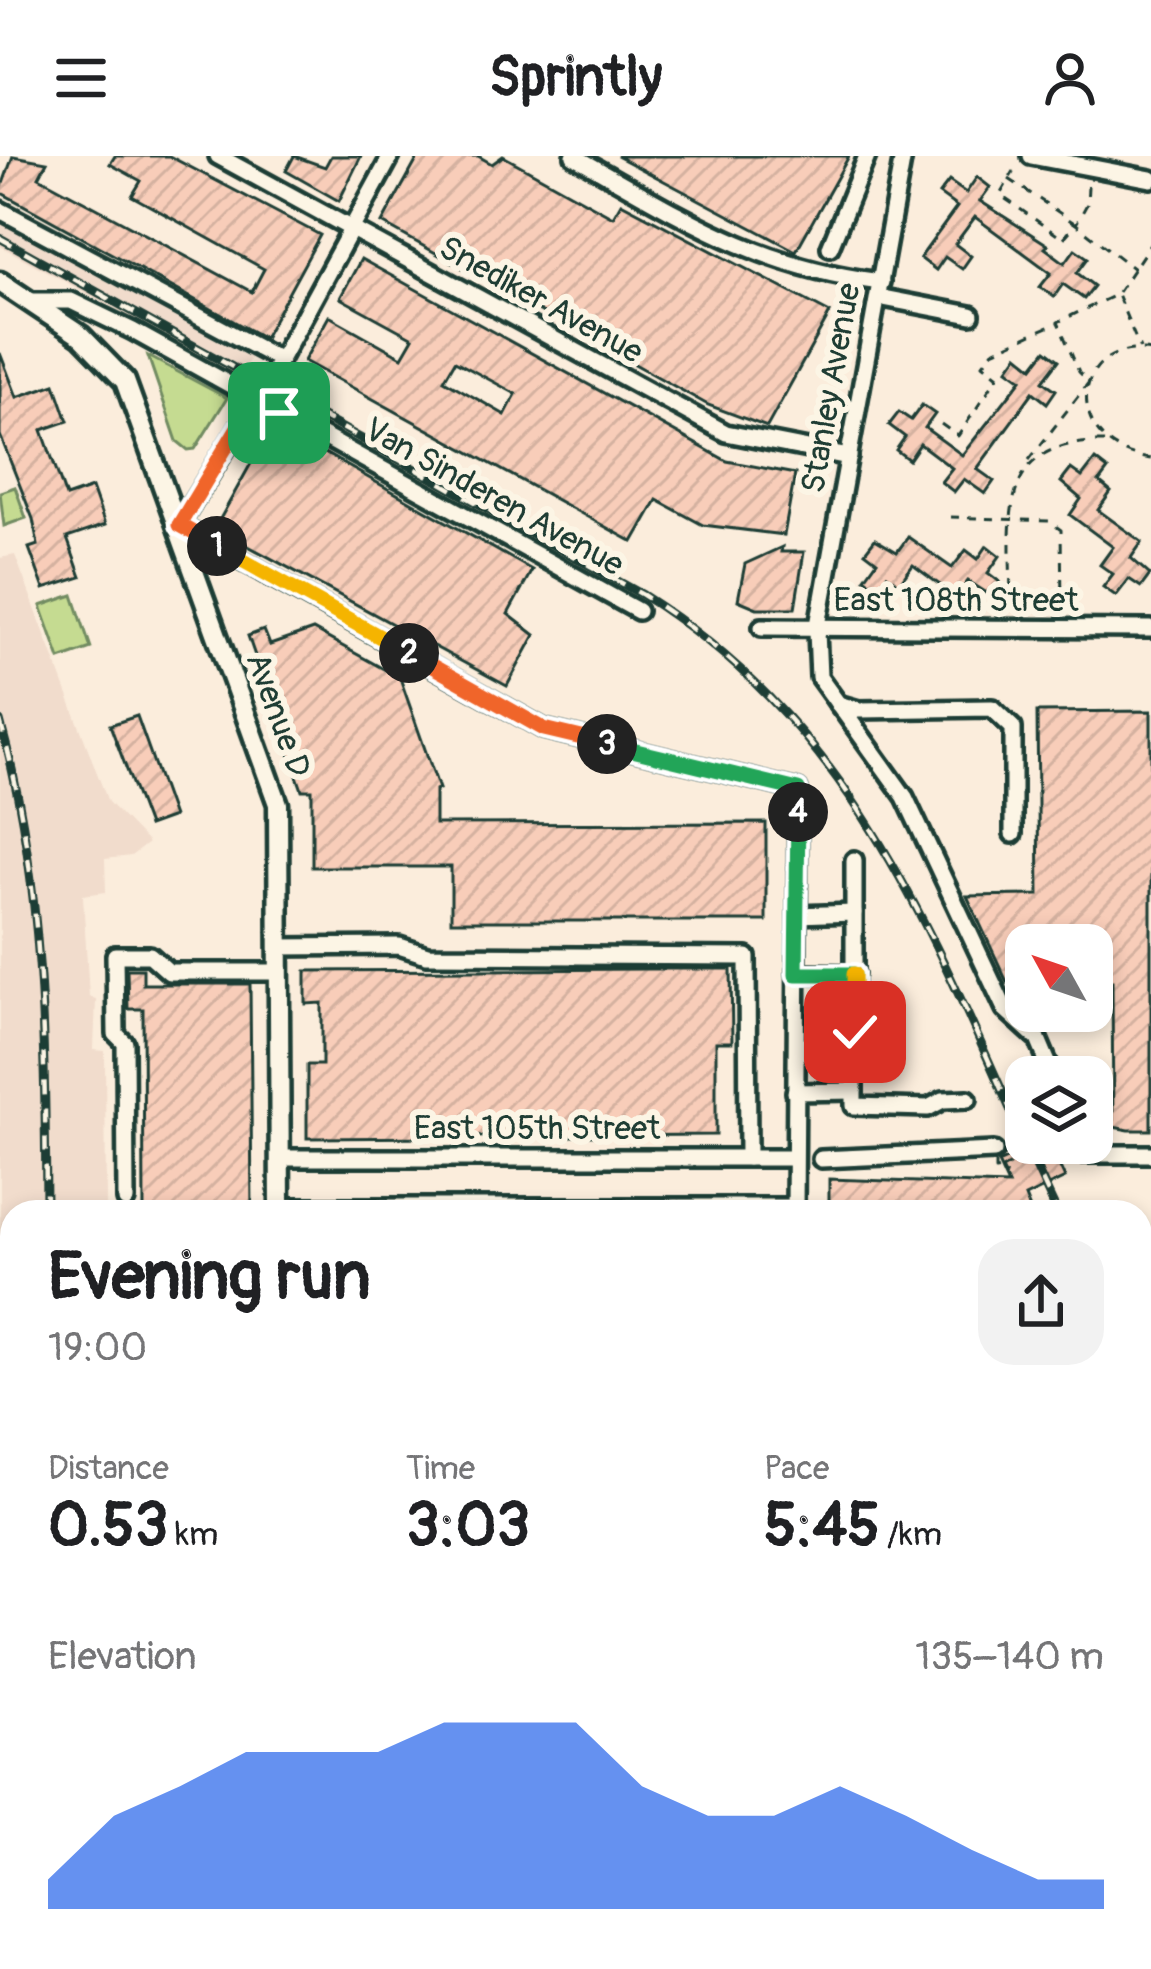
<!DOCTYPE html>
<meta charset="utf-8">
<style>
body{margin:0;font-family:Pangolin,sans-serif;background:#f2f2f2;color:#202124;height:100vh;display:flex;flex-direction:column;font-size:45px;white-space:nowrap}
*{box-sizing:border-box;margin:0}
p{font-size:39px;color:#757577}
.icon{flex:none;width:66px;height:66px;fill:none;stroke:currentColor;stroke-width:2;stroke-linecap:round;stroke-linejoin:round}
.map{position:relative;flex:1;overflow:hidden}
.drawer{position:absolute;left:0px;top:1044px;width:1152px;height:771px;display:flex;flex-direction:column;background:#fff;border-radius:36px 36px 0 0;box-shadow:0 6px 18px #0003}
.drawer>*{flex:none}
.needle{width:78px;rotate:310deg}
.controls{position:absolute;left:1005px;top:768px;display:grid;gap:24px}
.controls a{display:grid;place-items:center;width:108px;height:108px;border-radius:24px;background:#fff;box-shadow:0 6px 18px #0003;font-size:60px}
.pin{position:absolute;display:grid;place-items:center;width:102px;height:102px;color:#fff;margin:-51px;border-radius:24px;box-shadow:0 6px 18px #0006}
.km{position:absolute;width:60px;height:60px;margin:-30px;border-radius:50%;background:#222;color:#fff;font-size:33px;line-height:60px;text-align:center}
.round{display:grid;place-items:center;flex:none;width:126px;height:126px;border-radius:36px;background:#f2f2f2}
.head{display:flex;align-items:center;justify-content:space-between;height:204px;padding:0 48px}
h1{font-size:66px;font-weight:800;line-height:90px}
.metrics{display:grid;grid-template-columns:repeat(3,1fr);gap:18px;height:204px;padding:12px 48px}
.metrics div{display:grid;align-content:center}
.metrics b{font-size:60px;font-weight:800}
.metrics small{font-size:33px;font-weight:400}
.metrics p{font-size:33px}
.chart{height:336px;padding:24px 48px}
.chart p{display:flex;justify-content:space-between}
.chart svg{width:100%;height:216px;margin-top:12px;fill:#2563eb;opacity:.7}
header{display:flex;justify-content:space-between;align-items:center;height:156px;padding:0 48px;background:#fff;font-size:54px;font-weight:800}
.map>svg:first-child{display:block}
.built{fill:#f1dccc}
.green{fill:#c5db91;stroke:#728c62;stroke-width:3}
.building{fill:url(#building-hatch);stroke:#1f3d34;stroke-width:3;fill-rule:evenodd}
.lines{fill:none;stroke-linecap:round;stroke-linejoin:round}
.minor-casing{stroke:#1f3d34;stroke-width:24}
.major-casing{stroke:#1f3d34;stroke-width:27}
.path{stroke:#1f3d34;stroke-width:3;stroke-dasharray:9 9;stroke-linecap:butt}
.minor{stroke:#fcf5e5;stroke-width:15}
.major{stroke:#fcf5e5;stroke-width:18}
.rail-casing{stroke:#1f3d34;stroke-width:9}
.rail{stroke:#fcf5e5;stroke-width:4.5;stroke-dasharray:14;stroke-linecap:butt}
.path-bridge{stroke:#1f3d34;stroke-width:3;stroke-dasharray:9 9;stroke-linecap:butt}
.split-1-casing{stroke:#fff;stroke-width:24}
.split-2-casing{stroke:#fff;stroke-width:24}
.split-3-casing{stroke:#fff;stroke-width:24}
.split-4-casing{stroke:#fff;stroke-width:24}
.split-5-casing{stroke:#fff;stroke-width:24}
.split-6-casing{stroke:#fff;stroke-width:24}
.split-1{stroke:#f0652b;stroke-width:15}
.split-2{stroke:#f5b400;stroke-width:15}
.split-3{stroke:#f0652b;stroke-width:15}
.split-4{stroke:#22a559;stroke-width:15}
.split-5{stroke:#22a559;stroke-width:15}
.split-6{stroke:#f5b400;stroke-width:15}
.labels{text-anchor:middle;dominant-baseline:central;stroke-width:12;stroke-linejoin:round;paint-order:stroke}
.street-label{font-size:33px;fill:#1f3d34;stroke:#fcf5e5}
</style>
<header><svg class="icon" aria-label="menu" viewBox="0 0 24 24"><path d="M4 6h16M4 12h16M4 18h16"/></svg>Sprintly<svg class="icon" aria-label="person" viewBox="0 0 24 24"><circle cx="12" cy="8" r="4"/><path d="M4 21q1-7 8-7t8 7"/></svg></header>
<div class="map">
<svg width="1151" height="1813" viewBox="0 0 1151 1813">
<defs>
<pattern id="building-hatch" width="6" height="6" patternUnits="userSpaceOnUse" patternTransform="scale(3)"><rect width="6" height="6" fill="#f8cdb9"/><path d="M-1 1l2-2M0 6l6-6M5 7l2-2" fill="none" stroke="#d4b1a0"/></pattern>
</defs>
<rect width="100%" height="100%" fill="#fbeddc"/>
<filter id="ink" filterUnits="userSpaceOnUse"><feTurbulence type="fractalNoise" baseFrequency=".00833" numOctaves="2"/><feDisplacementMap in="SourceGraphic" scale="24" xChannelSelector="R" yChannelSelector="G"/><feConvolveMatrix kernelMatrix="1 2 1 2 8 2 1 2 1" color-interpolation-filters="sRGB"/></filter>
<g filter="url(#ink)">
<!-- built -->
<g class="built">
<path d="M0,63L250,202L240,221L0,90Z"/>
<path d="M15,399L108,646L148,687L131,700L105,703L106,736L83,739L89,841L96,843L94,894L105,895L106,1056H12V1803H90V1813H0V402Z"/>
</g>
<!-- green -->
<g class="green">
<path d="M148,200L227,242L195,293L188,294L177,285Z"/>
<path d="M15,331L26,362L4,370L0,336Z"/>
<path d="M73,439L91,492L60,503L41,450Z"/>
</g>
<!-- building -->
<g class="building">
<path d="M13,0L47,6L39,21L252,136L264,113L132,40L141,25L110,8L115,0H169L320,79L264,182L0,36Z"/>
<path d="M294,0L325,11L331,0H361L339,45L286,15Z"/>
<path d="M419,0H478L492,8L503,0L613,61L621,47L830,157L767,271L708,249L382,67Z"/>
<path d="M617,0H849L796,95Z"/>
<path d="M977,21L990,31L980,45L1048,89L1045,92L1065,107L1075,93L1088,102L1077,117L1094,130L1084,143L1063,128L1054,141L1040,131L1051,117L975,61L955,88L971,100L962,113L945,101L936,114L920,102L957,51L939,38L949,25L966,37Z"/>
<path d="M361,103L727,305L795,318L784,379L703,369L657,344L633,386L304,205L329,160L402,201L413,182L340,142ZM455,205L516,238L505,259L444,224Z"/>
<path d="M1046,194L1059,204L1043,225L1056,234L1047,247L1033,236L977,313L994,325L985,338L964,323L954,336L941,326L952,312L920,288L909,304L896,294L905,281L889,269L899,256L911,264L922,249L935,258L925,272L962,299L1022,223L1008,213L1018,199L1033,211Z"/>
<path d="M0,197L17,241L55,228L68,265L42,274L66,341L92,332L105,369L67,382L81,421L44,433L29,392L38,389L33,363L0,279Z"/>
<path d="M273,268L532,414L508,458L535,479L507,530L215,372Z"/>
<path d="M1095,304L1108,314L1099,326L1111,336L1098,354L1142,386L1131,402L1150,419L1141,431L1129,423L1116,440L1103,431L1113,418L1100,409L1113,391L1070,359L1081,343L1061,326L1071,313L1082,321Z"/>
<path d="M908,381L952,412L966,394L978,403L987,390L1000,400L988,417L1000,426L990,439L968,425L956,441L913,409L899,428L887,419L878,432L865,422L877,405L865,396L875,383L897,396Z"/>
<path d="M782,391L781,396H804L795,452H757L738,444L745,408Z"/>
<path d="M264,474L270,489L313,474L400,522L439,633L435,634V668L766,667V765H451V711H312V634H302L248,480Z"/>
<path d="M1151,555V974H1129L1113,971L1112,825H1092V789H1026V826H1007L967,740L1039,739L1037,556Z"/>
<path d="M137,560L173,661L148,670L110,569Z"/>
<path d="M127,813H143V828H250L252,1056H144L143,853H128Z"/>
<path d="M651,813H731L732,886H716V979L307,982V909H322V847L306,848V815Z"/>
<path d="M1018,987H1071L1053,996L1065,1022L1025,1041L1031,1056H829V1023L1008,1029L998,1007L1022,996Z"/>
<path d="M1140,1287L1151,1311V1813H1140Z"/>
</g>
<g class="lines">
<!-- minor casing -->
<g class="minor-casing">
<g id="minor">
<path d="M218,0L726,277L849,301"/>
<path d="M391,0L280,204L179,369L544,573L798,634L795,1056"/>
<path d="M574,0C681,60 756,111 881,126"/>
<path d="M903,0L817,475L819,521L905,641L996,834L1005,853L1038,883L1054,921"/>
<path d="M1031,0L1151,23"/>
<path d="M0,54L280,204"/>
<path d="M830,91L867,0"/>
<path d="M878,141L971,159"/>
<path d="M29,145H71L133,175L638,455"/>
<path d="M762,471L1151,473"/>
<path d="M838,548L859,554L992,552L1013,572V678"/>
<path d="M854,704V950L928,952L943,944L968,943"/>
<path d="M797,759L854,757"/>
<path d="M278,791L399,790L427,799L747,801L748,1002"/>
<path d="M796,817L855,818"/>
<path d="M795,936L854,935"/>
<path d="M1075,998H1151"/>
<path d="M280,1002H794"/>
<path d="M821,1003L994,995"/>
<path d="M126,1044L125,887L116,878L115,799H150L169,816H278"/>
<path d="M280,1051H795"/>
<path d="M150,1803L166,1813"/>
<path d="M232,1803L241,1813"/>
<path d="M805,1803V1813"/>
<path d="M849,1813V1803"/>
</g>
</g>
<!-- major casing -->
<g class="major-casing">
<g id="major">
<path d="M0,126L81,180L125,225L278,648L280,1056"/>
<path d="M285,1803V1813"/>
</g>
</g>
<!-- path -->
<g class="path">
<path d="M1009,23L1076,68L1063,83L1000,39L1014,15"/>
<path d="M1088,30L1087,48L1076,68L1134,113"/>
<path d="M1118,136L1151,87"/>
<path d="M1151,195C1069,182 1061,292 1151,303"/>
<path d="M941,268L958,280L998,220L983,208L993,195L1057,167"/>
<path d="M1029,304L1089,226L1079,216L1058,166L1117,138L1140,193"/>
<path d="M950,361L1049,365L1061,374L1062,449"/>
<path d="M1011,450C1011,363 993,283 1107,286"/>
<path d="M1058,987H1062"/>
<path d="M995,1008V1014L1006,1012"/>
<path d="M1002,1013L1005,1019L1006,1014"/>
</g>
<!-- minor -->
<use href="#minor" class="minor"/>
<!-- major -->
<use href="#major" class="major"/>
<!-- rail casing -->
<g class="rail-casing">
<g id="rail">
<path d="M0,82L643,439C878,588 944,818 1057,1056"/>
<path d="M0,565C44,723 45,893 46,1056"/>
<path d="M1140,1200L1151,1224"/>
<path d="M1140,1234L1151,1257"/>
<path d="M46,1803L47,1813"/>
</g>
</g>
<!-- rail -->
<use href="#rail" class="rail"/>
<!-- path-bridge -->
<path class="path-bridge" d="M1002,1013L1050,987"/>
</g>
</g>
<g class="lines" filter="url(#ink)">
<!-- split-1 casing -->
<g class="split-1-casing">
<path id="split-1" d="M217,390L179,369L255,243L279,257"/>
</g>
<!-- split-2 casing -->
<g class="split-2-casing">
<path id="split-2" d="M217,390L409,497"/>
</g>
<!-- split-3 casing -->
<g class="split-3-casing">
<path id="split-3" d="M409,497L544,573L607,588"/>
</g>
<!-- split-4 casing -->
<g class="split-4-casing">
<path id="split-4" d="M607,588L798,634V656"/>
</g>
<!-- split-5 casing -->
<g class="split-5-casing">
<path id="split-5" d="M798,656L796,818H854"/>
</g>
<!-- split-6 casing -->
<g class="split-6-casing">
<path id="split-6" d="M854,818L855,876"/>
</g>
<!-- split-1 -->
<use href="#split-1" class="split-1"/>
<!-- split-2 -->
<use href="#split-2" class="split-2"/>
<!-- split-3 -->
<use href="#split-3" class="split-3"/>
<!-- split-4 -->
<use href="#split-4" class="split-4"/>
<!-- split-5 -->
<use href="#split-5" class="split-5"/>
<!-- split-6 -->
<use href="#split-6" class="split-6"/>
</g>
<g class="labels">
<!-- street labels -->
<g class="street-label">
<text transform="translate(541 144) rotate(29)">Snediker Avenue</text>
<text transform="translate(831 232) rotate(-80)">Stanley Avenue</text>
<text transform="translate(494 341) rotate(29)">Van Sinderen Avenue</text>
<text x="956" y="444">East 108th Street</text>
<text transform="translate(278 559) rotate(70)">Avenue D</text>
<text x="537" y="972">East 105th Street</text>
</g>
</g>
</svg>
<div class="controls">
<a><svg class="needle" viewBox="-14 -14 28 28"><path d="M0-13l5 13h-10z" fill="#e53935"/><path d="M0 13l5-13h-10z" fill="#757577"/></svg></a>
<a><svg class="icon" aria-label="layers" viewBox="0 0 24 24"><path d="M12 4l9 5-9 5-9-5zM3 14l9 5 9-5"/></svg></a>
</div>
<div class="pin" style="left:279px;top:257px;background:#1e9e55"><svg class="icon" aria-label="arrive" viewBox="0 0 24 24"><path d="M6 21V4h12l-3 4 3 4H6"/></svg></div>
<div class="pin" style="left:855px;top:876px;background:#d93025"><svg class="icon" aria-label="check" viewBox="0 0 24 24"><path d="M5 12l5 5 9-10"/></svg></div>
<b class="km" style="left:217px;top:390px">1</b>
<b class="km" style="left:409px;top:497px">2</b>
<b class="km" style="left:607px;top:588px">3</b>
<b class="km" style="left:798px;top:656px">4</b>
<section class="drawer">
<div class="head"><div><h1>Evening run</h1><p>19:00</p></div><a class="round"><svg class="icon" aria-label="share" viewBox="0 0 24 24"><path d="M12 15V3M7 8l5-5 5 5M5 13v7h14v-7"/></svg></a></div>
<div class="metrics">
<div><p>Distance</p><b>0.53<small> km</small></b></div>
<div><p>Time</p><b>3:03</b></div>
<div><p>Pace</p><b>5:45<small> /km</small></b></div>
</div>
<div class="chart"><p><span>Elevation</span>135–140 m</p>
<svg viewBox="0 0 160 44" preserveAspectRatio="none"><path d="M0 44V38L10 25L20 19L30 12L40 12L50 12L60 6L70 6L80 6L90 19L100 25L110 25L120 19L130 25L140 32L150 38L160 38V44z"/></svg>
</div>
</section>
</div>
